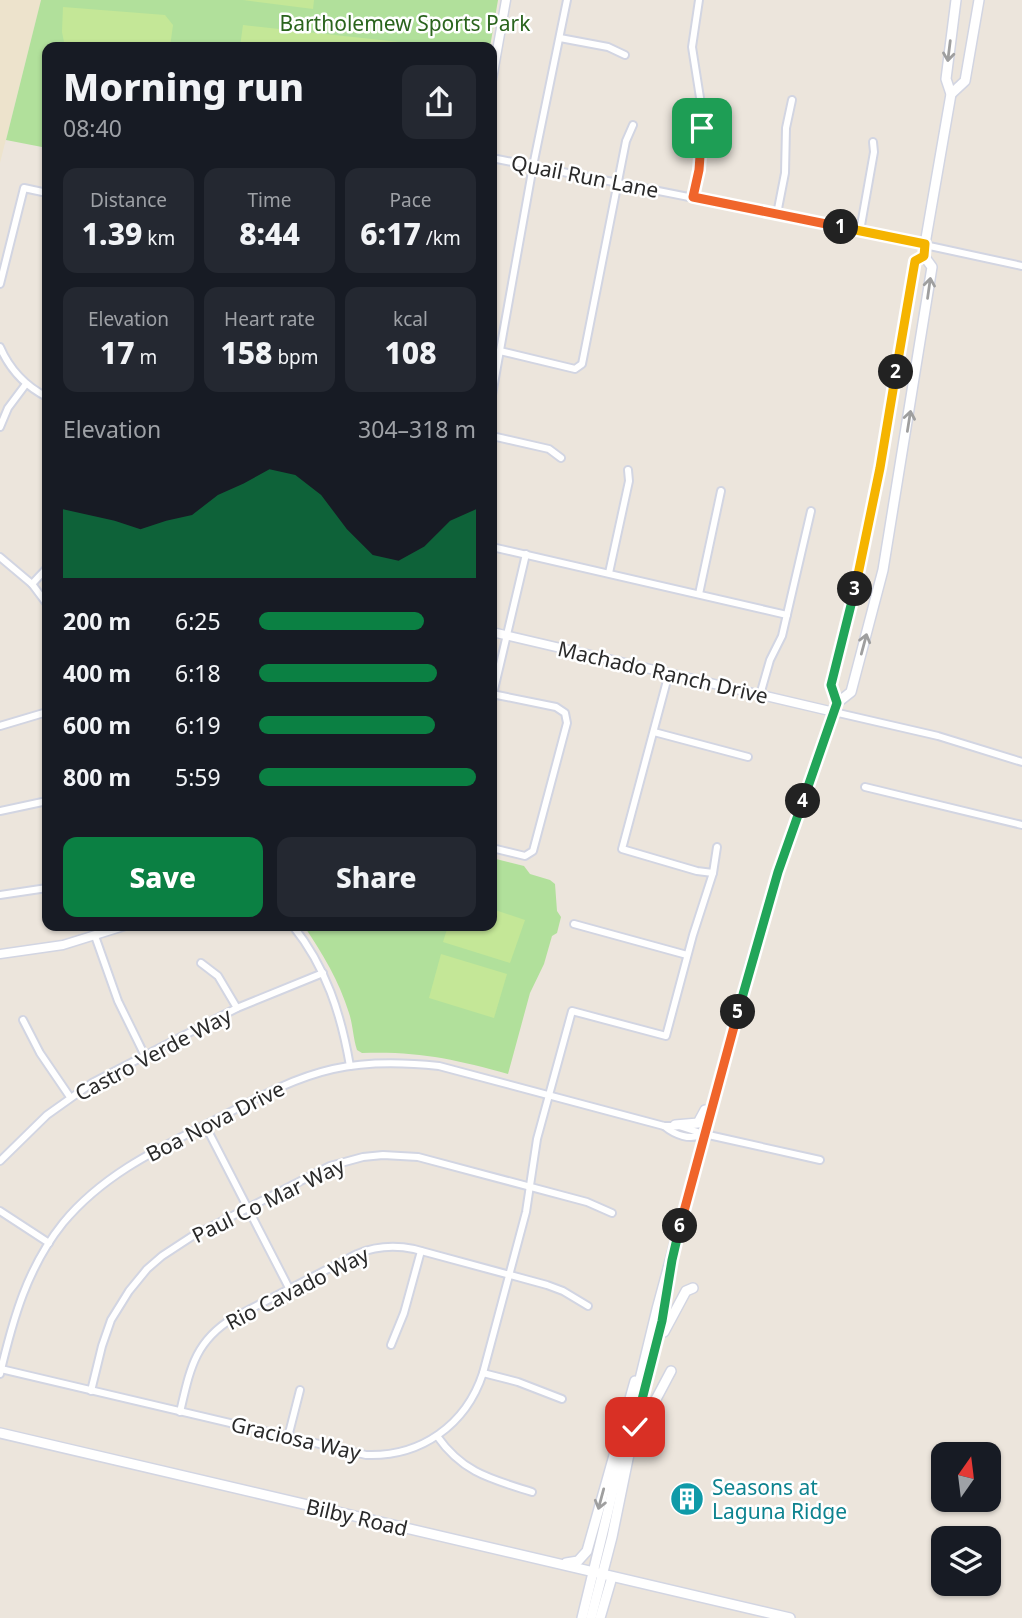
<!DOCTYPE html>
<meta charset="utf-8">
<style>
body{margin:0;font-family:"Noto Sans",sans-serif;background:#242831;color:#f1f3f6;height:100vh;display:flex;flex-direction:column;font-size:26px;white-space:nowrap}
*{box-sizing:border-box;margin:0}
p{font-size:23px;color:#9ea1a6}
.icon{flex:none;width:38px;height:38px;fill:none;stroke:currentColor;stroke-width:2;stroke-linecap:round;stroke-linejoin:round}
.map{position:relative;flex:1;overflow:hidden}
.details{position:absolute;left:42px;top:42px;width:455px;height:889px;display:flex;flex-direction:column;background:#171b24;border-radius:14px;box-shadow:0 2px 5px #0004}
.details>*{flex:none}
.needle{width:46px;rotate:14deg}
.fabs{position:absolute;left:931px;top:1442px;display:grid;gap:14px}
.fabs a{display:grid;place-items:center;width:70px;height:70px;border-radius:14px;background:#171b24;box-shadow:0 2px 5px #0004;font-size:35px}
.pin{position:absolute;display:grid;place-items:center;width:60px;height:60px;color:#fff;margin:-30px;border-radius:14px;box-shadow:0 4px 10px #0006}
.km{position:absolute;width:35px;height:35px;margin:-18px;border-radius:50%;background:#222;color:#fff;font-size:19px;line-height:35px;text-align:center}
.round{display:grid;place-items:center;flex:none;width:74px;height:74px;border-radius:14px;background:#242831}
.headline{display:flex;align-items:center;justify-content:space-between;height:119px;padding:0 21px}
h1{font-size:38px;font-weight:800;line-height:52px}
.metrics{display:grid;grid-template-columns:repeat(3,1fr);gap:10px;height:119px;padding:7px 21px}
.metrics div{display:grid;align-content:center;border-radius:14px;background:#242831;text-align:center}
.metrics b{font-size:30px;font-weight:800}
.metrics small{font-size:19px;font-weight:400}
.metrics p{font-size:19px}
.chart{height:196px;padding:14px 21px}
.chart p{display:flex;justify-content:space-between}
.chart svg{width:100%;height:126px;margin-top:7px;fill:#0b8043;opacity:.7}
.primary-button{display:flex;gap:14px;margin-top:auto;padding:14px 21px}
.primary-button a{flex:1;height:80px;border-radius:14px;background:#0b8043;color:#fff;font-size:28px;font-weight:800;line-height:80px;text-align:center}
.primary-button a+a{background:#242831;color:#f1f3f6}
ul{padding:0 21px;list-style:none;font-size:23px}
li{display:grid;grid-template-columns:112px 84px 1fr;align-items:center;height:52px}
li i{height:18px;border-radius:9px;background:#0b8043}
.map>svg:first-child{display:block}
.education{fill:#ede3cc}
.green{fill:#b1e09b}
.pitch{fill:#c4e797}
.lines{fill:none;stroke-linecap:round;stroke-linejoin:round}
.minor-casing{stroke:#d2d5e2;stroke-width:10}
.tertiary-casing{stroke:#d2d5e2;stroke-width:11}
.secondary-casing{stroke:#d2d5e2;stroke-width:12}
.minor{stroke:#fff;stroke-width:6}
.tertiary{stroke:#fff;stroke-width:8}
.secondary{stroke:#fff;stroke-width:9}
.oneway{stroke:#9f9f9f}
.split-1-casing{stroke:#fff;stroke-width:14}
.split-2-casing{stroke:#fff;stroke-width:14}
.split-3-casing{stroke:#fff;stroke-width:14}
.split-4-casing{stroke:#fff;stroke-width:14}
.split-5-casing{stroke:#fff;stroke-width:14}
.split-6-casing{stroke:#fff;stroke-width:14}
.split-7-casing{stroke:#fff;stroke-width:14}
.split-1{stroke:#f0652b;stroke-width:9}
.split-2{stroke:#f5b400;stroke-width:9}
.split-3{stroke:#f5b400;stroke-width:9}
.split-4{stroke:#22a559;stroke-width:9}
.split-5{stroke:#22a559;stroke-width:9}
.split-6{stroke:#f0652b;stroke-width:9}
.split-7{stroke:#22a559;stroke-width:9}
.labels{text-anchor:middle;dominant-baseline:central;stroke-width:5;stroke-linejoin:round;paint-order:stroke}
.park-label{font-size:21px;fill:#2a641d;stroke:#fff}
.street-label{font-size:21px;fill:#2a2a2a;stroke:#fff}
.culture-label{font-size:21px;fill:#0d838f;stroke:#fff;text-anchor:start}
</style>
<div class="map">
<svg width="1022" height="1618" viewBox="0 0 1022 1618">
<rect width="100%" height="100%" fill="#ece5dc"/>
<!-- education -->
<path class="education" d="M0,0H41L0,163Z"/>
<!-- green -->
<g class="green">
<path d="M41,0H498L490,47H47V148L6,140Z"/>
<path d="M492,858L524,866L530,874L550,880L555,884L557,911L561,917L557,933L552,936L544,964L530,993L508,1074C455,1059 417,1051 362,1053L357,1050C353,1038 353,1025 349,1013C339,981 323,954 304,926H492Z"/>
</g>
<!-- pitch -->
<g class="pitch">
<path d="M243,0H314L313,9Z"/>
<path d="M63,7L165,15L173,25L170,47H65L62,32Z"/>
<path d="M243,25L436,46V47H240Z"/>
<path d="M492,909L525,920L510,963L443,942L448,926H492Z"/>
<path d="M441,954L507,974L494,1018L429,998Z"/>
</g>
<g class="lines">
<!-- minor casing -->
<g class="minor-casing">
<g id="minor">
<path d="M560,38L608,47L625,55"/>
<path d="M492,158L860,231L1022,266"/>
<path d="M693,197L699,170L703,128L701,104L692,47L699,0"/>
<path d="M777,214L785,173L786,128L792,100"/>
<path d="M860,231L874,152L873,142"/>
<path d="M0,284L24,188L47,193"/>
<path d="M0,347C10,370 25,386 47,397"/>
<path d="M500,351L575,369L582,364L626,141L633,125"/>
<path d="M492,395L533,166L567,0"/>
<path d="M0,427L8,408L26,384"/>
<path d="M492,436L549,449L561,458"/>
<path d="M492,547L787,615"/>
<path d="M0,557L32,584L47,604"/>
<path d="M609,573L629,481L628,470"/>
<path d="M32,584L47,568"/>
<path d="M699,594L721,491"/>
<path d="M669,673L622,849L697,871L713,873"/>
<path d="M492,694L556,707L565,713L567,723L533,851L525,856L492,848"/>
<path d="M493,694L526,554"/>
<path d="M760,695L770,660L782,636L811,511"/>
<path d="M834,712L938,736L1022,762"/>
<path d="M0,726L47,712"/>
<path d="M654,732L748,757"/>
<path d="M865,787L1022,825"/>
<path d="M0,811L47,801"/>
<path d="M0,895L47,888"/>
<path d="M574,924L687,955"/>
<path d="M293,926C326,967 341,1014 350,1066"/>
<path d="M95,936L118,1001L145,1056"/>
<path d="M201,963L218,976L237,1008"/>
<path d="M23,1020L40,1053L70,1097"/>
<path d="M205,1125L289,1288"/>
<path d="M664,1126C675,1135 690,1141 704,1134"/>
<path d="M0,1161L47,1115L92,1083L237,1008L323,973"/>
<path d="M0,1211L49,1243"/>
<path d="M391,1345L404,1313L421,1251"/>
<path d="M1,1369L366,1455C421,1457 466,1425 483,1373L526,1212L537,1139L572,1011L666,1036L693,935L713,873L717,847"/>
<path d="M483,1373L518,1382L562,1399"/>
<path d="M0,1374C13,1319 27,1268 63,1223C105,1172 164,1146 221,1117C257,1098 293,1078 333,1069C368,1061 403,1062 439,1066L664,1126H679L704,1134L820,1160"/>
<path d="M91,1391L102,1346L111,1320L129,1291L147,1269L162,1256L191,1237L330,1166L363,1157L383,1155L418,1157L587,1202L612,1213"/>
<path d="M180,1412C190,1370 194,1342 233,1318L357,1254C376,1246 394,1245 414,1249L547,1285L563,1291L588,1306"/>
<path d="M437,1436C463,1473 491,1479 532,1492"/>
<path d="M288,1437L300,1390"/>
</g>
</g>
<!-- tertiary casing -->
<g class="tertiary-casing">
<g id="tertiary">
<path d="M492,79L506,0"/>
<path d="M492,632L834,712"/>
<path d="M0,954L63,945L124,926"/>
</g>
</g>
<!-- secondary casing -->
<g class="secondary-casing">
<g id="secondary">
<path d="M951,94L965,81L979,0"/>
<path d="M837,703L851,692L883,570L932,267L924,256L925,244L951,94L946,79L956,0"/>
<path d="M675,1125L698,1123L705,1110"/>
<path d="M664,1332L686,1291L693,1288"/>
<path d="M0,1433L790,1618"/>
<path d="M637,1435L671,1371"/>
<path d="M566,1563L578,1561L587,1551L635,1381"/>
<path d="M582,1618L657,1309L750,966L778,872L837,703L831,685L858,579L880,468L915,261L924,256"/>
<path d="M591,1618L612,1537L630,1449L662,1321L669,1286"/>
<path d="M600,1618L612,1577"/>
</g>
</g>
<!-- minor -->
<use href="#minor" class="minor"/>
<!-- tertiary -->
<use href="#tertiary" class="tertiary"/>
<!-- secondary -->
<use href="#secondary" class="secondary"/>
</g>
<!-- one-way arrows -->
<defs><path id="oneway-shaft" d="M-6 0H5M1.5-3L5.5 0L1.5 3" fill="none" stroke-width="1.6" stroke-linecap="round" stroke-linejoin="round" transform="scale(1.75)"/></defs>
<g class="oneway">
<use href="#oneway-shaft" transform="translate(949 51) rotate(97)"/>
<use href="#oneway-shaft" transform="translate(929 288) rotate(-82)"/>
<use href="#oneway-shaft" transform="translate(909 421) rotate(-81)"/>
<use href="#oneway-shaft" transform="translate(864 644) rotate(-75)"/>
<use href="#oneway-shaft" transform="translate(601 1499) rotate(105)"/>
</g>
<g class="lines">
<!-- split-1 casing -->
<g class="split-1-casing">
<path id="split-1" d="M702,128L699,170L693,197L841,227"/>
</g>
<!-- split-2 casing -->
<g class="split-2-casing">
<path id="split-2" d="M841,227L925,244L924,256L915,261L896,372"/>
</g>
<!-- split-3 casing -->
<g class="split-3-casing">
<path id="split-3" d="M855,589L880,468L896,372"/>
</g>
<!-- split-4 casing -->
<g class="split-4-casing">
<path id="split-4" d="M803,801L837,703L831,685L855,589"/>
</g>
<!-- split-5 casing -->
<g class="split-5-casing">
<path id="split-5" d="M738,1012L778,872L803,801"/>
</g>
<!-- split-6 casing -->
<g class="split-6-casing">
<path id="split-6" d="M680,1226L738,1012"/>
</g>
<!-- split-7 casing -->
<g class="split-7-casing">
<path id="split-7" d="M635,1427L662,1321L672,1260L680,1226"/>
</g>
<!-- split-1 -->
<use href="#split-1" class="split-1"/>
<!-- split-2 -->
<use href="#split-2" class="split-2"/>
<!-- split-3 -->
<use href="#split-3" class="split-3"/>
<!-- split-4 -->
<use href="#split-4" class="split-4"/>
<!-- split-5 -->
<use href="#split-5" class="split-5"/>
<!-- split-6 -->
<use href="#split-6" class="split-6"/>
<!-- split-7 -->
<use href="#split-7" class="split-7"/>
</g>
<!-- icons -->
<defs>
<g id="building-disc" transform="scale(1.75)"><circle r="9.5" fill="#0f9aa8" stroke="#fff"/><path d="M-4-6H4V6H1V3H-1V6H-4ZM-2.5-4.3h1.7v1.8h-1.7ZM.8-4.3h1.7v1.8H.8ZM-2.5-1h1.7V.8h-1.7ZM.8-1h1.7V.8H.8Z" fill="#fff"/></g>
</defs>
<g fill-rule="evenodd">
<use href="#building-disc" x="687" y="1499"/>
</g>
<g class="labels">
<!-- park labels -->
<g class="park-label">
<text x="405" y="23">Bartholemew Sports Park</text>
</g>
<!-- street labels -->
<g class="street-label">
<text transform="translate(585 176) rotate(11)">Quail Run Lane</text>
<text transform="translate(663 672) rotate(13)">Machado Ranch Drive</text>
<text transform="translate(153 1054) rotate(-28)">Castro Verde Way</text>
<text transform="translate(215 1121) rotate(-27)">Boa Nova Drive</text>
<text transform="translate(268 1200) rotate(-26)">Paul Co Mar Way</text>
<text transform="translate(297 1288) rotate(-27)">Rio Cavado Way</text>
<text transform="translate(296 1438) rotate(13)">Graciosa Way</text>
<text transform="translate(357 1517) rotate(13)">Bilby Road</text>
</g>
<!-- culture labels -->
<g class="culture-label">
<text x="712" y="1487">Seasons at<tspan x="712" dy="24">Laguna Ridge</tspan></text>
</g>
</g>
</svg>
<div class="fabs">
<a><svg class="needle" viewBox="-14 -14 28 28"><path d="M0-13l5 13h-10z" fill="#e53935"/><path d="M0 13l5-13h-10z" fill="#9ea1a6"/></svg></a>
<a><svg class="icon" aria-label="layers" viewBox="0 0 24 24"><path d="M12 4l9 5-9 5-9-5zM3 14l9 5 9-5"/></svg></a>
</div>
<div class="pin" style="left:702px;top:128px;background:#1e9e55"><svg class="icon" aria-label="arrive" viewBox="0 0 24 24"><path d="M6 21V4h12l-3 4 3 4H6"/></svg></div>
<div class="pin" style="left:635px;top:1427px;background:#d93025"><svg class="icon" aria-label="check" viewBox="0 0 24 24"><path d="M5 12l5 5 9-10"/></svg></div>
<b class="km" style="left:841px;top:227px">1</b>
<b class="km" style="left:896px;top:372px">2</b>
<b class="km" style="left:855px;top:589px">3</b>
<b class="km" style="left:803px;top:801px">4</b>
<b class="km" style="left:738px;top:1012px">5</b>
<b class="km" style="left:680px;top:1226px">6</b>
<section class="details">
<div class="headline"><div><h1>Morning run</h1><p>08:40</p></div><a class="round"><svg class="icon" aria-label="share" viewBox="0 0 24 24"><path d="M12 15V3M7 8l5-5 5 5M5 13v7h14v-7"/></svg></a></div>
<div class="metrics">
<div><p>Distance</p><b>1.39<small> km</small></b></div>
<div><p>Time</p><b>8:44</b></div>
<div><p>Pace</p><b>6:17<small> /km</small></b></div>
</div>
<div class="metrics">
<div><p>Elevation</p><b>17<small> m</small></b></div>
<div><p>Heart rate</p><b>158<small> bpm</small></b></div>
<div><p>kcal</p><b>108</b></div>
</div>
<div class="chart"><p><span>Elevation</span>304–318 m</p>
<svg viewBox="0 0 160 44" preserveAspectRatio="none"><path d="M0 44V20L10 22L20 24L30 27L40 24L50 22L60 15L70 11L80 6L90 8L100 15L110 27L120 36L130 38L140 33L150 24L160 20V44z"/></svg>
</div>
<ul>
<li><b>200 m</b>6:25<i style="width:76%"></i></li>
<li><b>400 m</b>6:18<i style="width:82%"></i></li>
<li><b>600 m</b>6:19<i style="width:81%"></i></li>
<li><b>800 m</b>5:59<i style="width:100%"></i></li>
</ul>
<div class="primary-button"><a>Save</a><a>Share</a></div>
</section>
</div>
